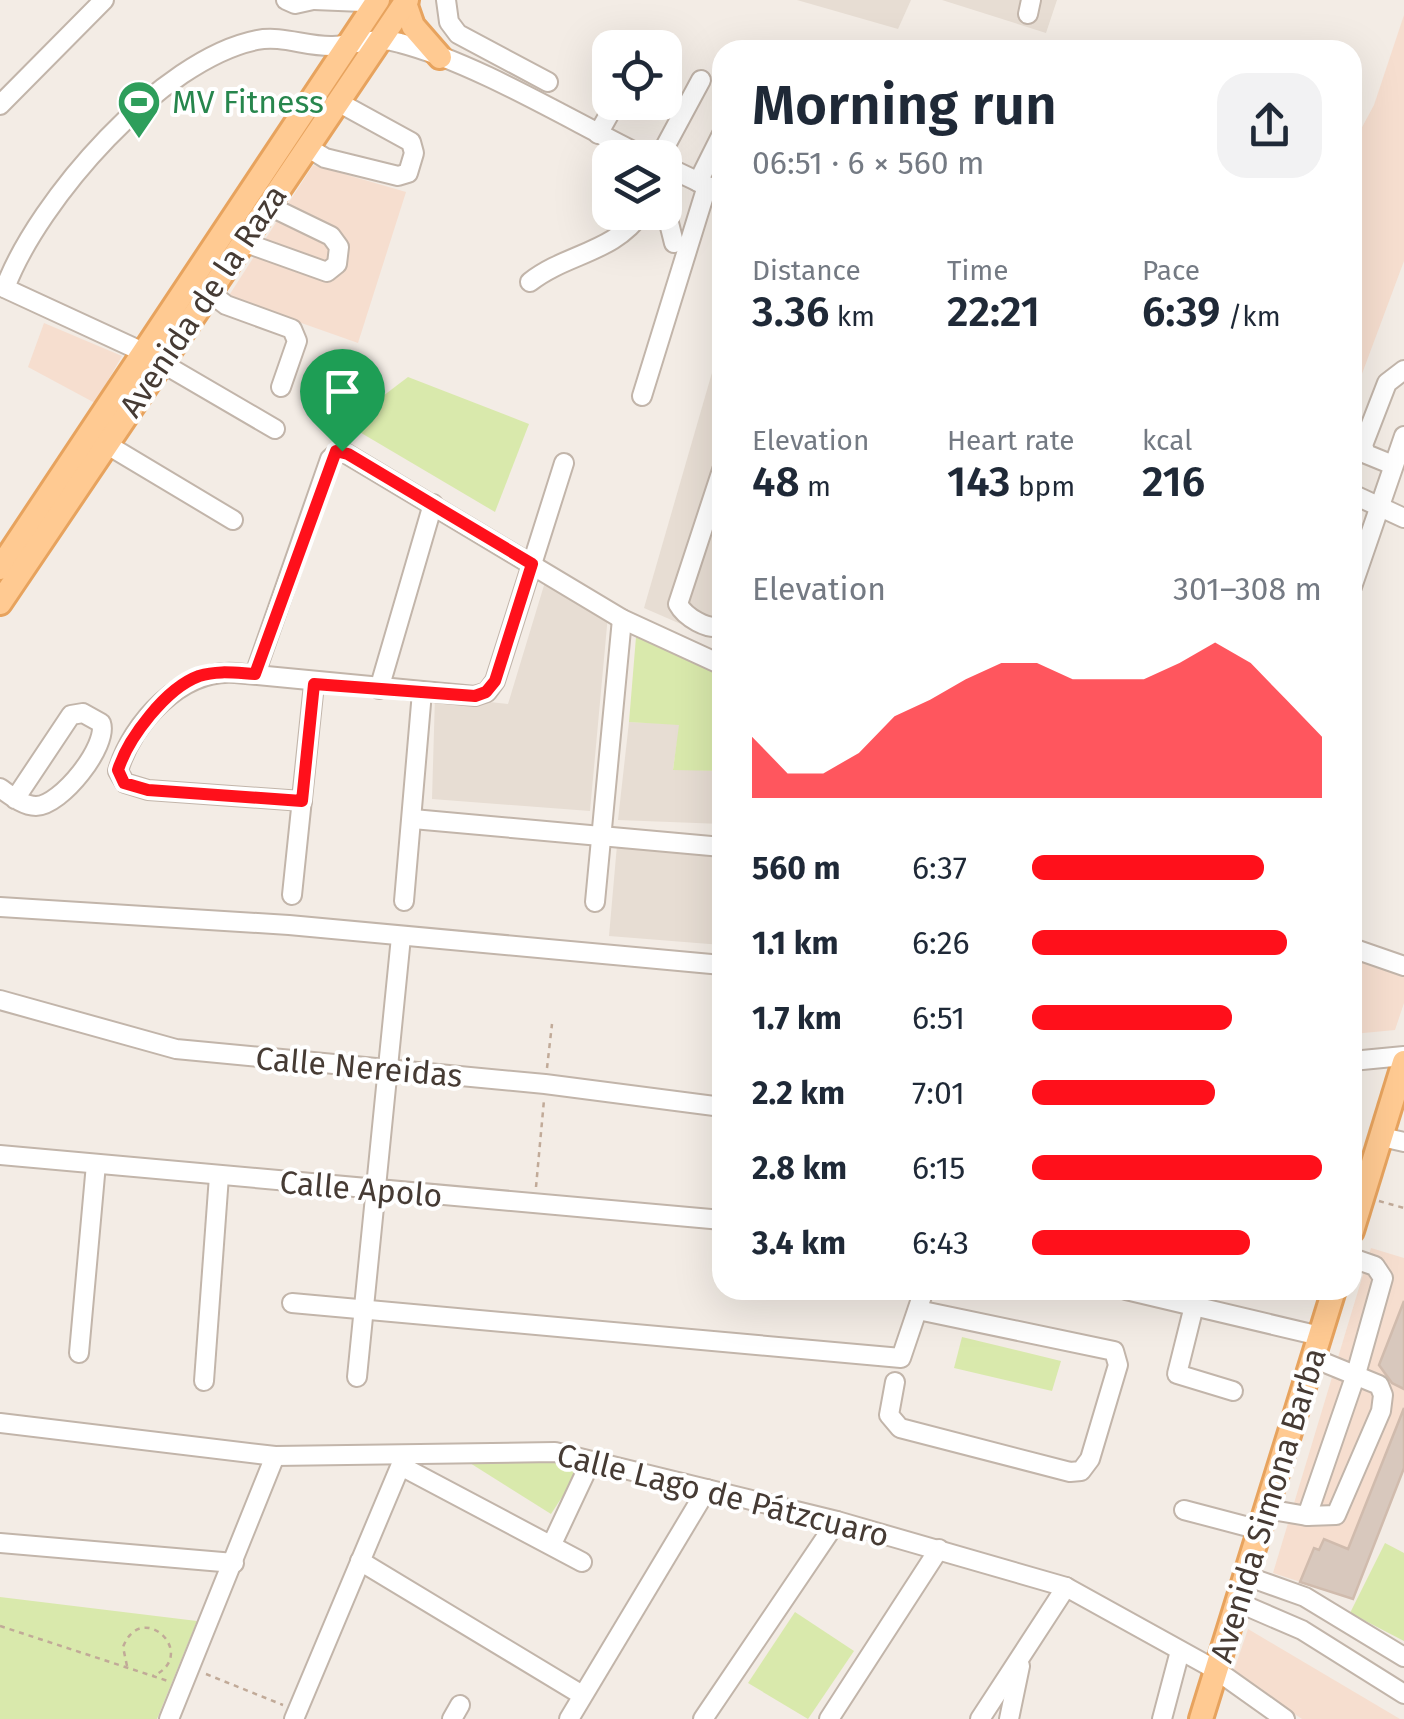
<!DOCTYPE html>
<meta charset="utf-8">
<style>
body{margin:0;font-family:"Fira Sans",sans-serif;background:#f2f2f3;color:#1f2937;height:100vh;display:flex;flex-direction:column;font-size:38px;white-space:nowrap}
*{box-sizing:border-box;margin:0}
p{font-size:32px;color:#747a83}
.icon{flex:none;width:55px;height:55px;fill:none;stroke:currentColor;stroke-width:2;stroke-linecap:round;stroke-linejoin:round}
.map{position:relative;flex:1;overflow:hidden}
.details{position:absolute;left:712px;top:40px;width:650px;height:1260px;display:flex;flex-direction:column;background:#fff;border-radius:30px;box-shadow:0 10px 40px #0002}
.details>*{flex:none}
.controls{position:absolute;left:592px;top:30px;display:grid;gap:20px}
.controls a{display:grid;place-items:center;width:90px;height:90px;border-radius:20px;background:#fff;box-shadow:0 10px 40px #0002;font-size:50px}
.pin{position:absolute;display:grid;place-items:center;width:85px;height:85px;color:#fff;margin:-102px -42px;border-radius:50% 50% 50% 0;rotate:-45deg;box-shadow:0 0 10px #0007}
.pin .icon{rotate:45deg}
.round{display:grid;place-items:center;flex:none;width:105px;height:105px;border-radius:30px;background:#f2f2f3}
.head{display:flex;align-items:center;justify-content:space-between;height:170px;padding:0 40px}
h1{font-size:55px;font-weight:600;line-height:75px}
.figures{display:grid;grid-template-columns:repeat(3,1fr);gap:15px;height:170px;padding:10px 40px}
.figures div{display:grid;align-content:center}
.figures b{font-size:42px;font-weight:600}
.figures small{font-size:28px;font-weight:400}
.figures p{font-size:28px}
.chart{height:280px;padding:20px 40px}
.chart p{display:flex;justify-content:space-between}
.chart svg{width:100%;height:180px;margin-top:10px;fill:#ff101b;opacity:.7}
ul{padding:0 40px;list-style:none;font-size:32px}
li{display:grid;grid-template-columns:160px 120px 1fr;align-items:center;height:75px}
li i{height:25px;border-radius:12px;background:#ff101b}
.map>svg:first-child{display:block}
.residential{fill:#e7ddd3}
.commercial{fill:#f6decf}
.green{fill:#d9e9ac}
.building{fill:#d8c8bd;stroke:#d0bbad;stroke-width:2.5}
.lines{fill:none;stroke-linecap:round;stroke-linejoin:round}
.minor-casing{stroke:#c2b5aa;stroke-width:22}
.major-casing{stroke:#e7a35e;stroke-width:28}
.path{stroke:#c1aa98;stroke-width:2.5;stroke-dasharray:5 5;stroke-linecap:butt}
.minor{stroke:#fff;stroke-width:18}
.major{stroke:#ffca92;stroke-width:22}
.route-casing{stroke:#fff;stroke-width:20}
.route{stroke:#ff101b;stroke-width:12}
.labels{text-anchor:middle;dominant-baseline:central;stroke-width:8;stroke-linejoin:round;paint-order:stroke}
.leisure-label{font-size:32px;fill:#27864d;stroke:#fff;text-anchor:start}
.street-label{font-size:32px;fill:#463b34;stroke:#fff}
</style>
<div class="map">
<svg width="1404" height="1719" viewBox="0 0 1404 1719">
<rect width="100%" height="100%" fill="#f3ece5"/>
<!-- residential -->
<g class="residential">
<path d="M797,0H911L898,29Z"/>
<path d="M942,0H1057L1046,33Z"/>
<path d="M722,338V642L644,608Z"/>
<path d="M545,582L608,615L590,811L432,799L435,696L508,704Z"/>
<path d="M629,722L680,724L673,769L722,771V824L618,820Z"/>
<path d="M617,845L722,852V945L609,936Z"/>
</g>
<!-- commercial -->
<g class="commercial">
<path d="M1404,15V261L1353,398V144L1374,105Z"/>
<path d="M313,165L406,192L358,343L228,297Z"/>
<path d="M44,323L122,356L95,403L28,367Z"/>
<path d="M1352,951L1404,977V1003L1395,1030L1353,1034Z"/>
<path d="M1371,1248L1404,1258V1468L1353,1599L1273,1573Z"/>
<path d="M1248,1629L1400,1719H1302L1233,1673Z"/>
</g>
<!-- green -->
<g class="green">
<path d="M408,377L529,424L495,512L346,424Z"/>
<path d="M636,637L722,674V771L673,770L679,725L629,722Z"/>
<path d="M962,1337L1061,1361L1052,1391L954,1368Z"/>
<path d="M544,1455L583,1465L551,1514L462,1458Z"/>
<path d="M1385,1543L1404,1553V1641L1350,1613Z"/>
<path d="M0,1597L197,1621L157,1719H0Z"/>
<path d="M795,1612L854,1651L808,1719L748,1683Z"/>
</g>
<!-- building -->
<g class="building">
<path d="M1404,1301V1389L1392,1383L1379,1365Z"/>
<path d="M1404,1408V1468L1353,1599L1300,1582L1314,1548L1319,1550L1324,1539L1348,1549Z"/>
</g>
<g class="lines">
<!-- minor casing -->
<g class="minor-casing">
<g id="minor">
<path d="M286,0L295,4L313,0"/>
<path d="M314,0L363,2L372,9"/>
<path d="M446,0L449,22L458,34L548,82"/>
<path d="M1028,14L1031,0"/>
<path d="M0,105L104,0"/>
<path d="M598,134L616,102"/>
<path d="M307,147L325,158L398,176L408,173L414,153L411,142L338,102"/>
<path d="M659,158L701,80"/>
<path d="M665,166L722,193"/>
<path d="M698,182L722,134"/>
<path d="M665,207L674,243"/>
<path d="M243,242L327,272L337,264L339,247L331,236L267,205"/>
<path d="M530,282C567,253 614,253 642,212"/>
<path d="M0,286L143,352L275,429"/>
<path d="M5,288C38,200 161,59 257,40C282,35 307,47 333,46C356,45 376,36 400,43C477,63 573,122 647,158"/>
<path d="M209,292L226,305L292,329L297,341L281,387"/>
<path d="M642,396L707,186"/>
<path d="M106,444L233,520"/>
<path d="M1393,465L1366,454L1363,445L1387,383L1404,370"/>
<path d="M722,470L678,604C685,617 708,631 722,626"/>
<path d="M1352,494L1404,518"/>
<path d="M1352,587L1404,436"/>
<path d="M255,674L330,459L340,450L622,619L722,665"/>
<path d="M379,689L433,504"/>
<path d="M0,788C10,795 23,806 36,806C61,806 109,745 101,723L83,713L71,715L15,799"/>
<path d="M302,801L148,790L125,783L118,771C132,722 182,669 235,673L475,696L487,692L495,681L564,463"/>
<path d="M413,819L722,847"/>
<path d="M292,895L314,684"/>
<path d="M404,901L422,692"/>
<path d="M595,902L622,619"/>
<path d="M0,907L289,925L722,965"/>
<path d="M1352,948L1404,966"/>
<path d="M0,1000L176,1049L545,1084L722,1107"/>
<path d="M1352,1061L1404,1056"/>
<path d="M1382,1137L1404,1142"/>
<path d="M0,1155L722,1220"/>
<path d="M1126,1290L1320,1336"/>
<path d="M292,1303L901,1358L924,1290"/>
<path d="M1194,1306L1177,1374L1233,1391"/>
<path d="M79,1353L96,1164"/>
<path d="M357,1377L401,937"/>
<path d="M204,1381L219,1176"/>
<path d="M895,1382L889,1415L900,1428L1070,1472L1081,1471L1090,1459L1118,1365L1114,1351L918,1310"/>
<path d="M0,1423L275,1456L555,1452L837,1521L1066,1587L1216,1670L1285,1719"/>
<path d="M401,1466L582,1562"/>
<path d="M1267,1509L1307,1516L1356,1374L1383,1278L1375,1266L1352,1258"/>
<path d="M1184,1510L1260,1530"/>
<path d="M1307,1516L1336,1515L1381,1411L1383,1395L1379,1385L1313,1358"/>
<path d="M0,1543L234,1563"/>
<path d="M552,1544L591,1461"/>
<path d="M360,1561L582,1695"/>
<path d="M1246,1576L1305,1597L1404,1657"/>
<path d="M1237,1602L1302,1630L1404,1694"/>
<path d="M169,1719L275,1456"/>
<path d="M294,1719L405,1455"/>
<path d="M452,1719L460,1705"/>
<path d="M569,1719L707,1489"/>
<path d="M703,1719L837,1521"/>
<path d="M829,1719L939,1549"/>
<path d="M980,1719L1066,1587"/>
<path d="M1009,1719L1020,1666"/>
<path d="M1162,1719L1180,1651"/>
</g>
</g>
<!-- major casing -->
<g class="major-casing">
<g id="major">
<path d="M405,3L413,26L440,57"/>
<path d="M0,568L378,0"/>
<path d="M0,603L407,0"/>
<path d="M1352,1231L1404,1062"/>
<path d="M1201,1719L1334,1290"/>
</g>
</g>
<!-- path -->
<g class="path">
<path d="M547,1068L552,1024"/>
<path d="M536,1187L544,1100"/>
<path d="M1379,1201L1404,1208"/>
<path d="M0,1626L168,1681"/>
<path d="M127,1666L123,1647C142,1598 200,1655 153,1676"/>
<path d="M206,1674L283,1705"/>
</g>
<!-- minor -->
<use href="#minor" class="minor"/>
<!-- major -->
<use href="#major" class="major"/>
</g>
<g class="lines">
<!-- route casing -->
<g class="route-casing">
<path id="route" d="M336,451L348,454L532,564L495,681L486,692L475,696L314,684L302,801L148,790L124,783L118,770C128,738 166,688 199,676C218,670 236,673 255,674Z"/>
</g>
<!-- route -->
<use href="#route" class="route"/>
</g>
<!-- icons -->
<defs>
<g id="stadium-pin" transform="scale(2.25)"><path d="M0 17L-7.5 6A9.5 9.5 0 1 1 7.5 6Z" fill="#2e9e5b" stroke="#fff"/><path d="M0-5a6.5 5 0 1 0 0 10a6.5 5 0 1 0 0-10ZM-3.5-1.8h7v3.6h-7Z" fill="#fff"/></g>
</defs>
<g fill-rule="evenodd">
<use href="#stadium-pin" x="139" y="102"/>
</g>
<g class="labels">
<!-- leisure labels -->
<g class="leisure-label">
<text x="172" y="102">MV Fitness</text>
</g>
<!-- street labels -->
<g class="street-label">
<text transform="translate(203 301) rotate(-56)">Avenida de la Raza</text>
<text transform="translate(359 1067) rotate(5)">Calle Nereidas</text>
<text transform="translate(361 1189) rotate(5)">Calle Apolo</text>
<text transform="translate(723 1495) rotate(14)">Calle Lago de Pátzcuaro</text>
<text transform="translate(1268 1505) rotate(-73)">Avenida Simona Barba</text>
</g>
</g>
</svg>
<div class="controls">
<a><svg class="icon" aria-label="locate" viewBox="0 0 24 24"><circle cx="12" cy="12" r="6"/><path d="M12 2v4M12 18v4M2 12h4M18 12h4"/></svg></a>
<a><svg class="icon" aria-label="layers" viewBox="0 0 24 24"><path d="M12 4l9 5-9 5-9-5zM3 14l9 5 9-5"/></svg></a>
</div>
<div class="pin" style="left:342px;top:451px;background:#1e9e55"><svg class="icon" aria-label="arrive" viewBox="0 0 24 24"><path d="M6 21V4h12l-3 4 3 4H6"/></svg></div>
<section class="details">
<div class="head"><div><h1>Morning run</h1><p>06:51 · 6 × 560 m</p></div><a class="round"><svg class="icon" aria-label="share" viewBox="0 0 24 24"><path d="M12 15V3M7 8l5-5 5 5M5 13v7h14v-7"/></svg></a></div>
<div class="figures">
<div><p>Distance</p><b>3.36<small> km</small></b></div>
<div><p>Time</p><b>22:21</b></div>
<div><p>Pace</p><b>6:39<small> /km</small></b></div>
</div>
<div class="figures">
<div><p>Elevation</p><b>48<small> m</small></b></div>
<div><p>Heart rate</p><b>143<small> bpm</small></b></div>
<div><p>kcal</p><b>216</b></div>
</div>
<div class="chart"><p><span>Elevation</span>301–308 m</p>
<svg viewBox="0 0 160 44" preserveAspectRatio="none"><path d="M0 44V29L10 38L20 38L30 33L40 24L50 20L60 15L70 11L80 11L90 15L100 15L110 15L120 11L130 6L140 11L150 20L160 29V44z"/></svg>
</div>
<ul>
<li><b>560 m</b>6:37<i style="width:80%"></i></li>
<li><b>1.1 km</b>6:26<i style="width:88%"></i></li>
<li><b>1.7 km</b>6:51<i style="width:69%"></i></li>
<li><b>2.2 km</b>7:01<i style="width:63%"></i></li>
<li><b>2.8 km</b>6:15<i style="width:100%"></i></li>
<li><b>3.4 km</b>6:43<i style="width:75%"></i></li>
</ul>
</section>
</div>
